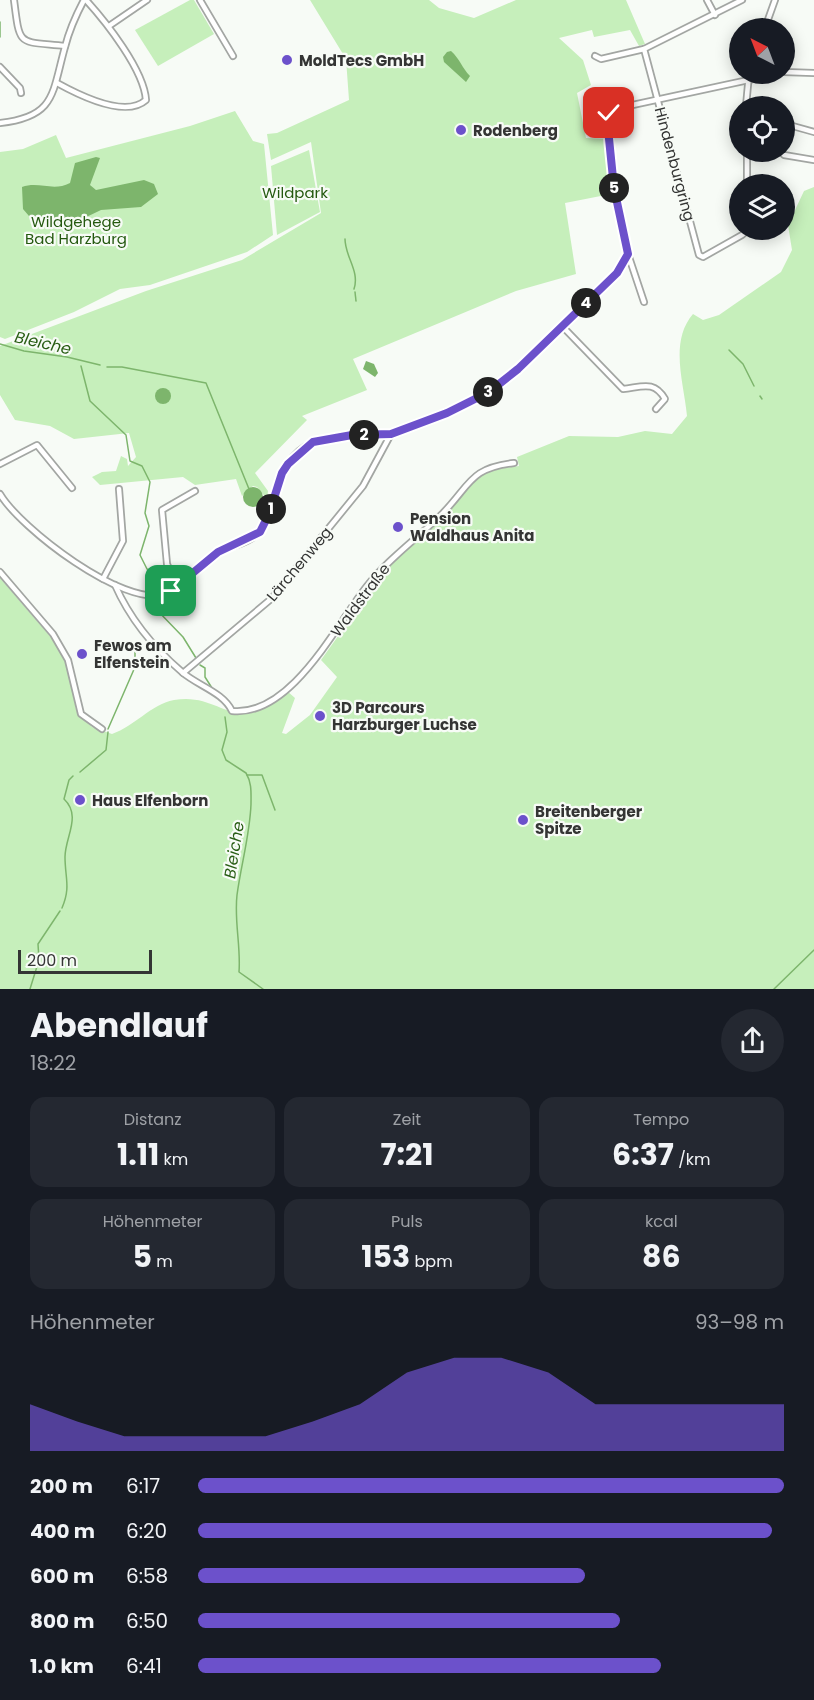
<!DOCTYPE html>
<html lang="de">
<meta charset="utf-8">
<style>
body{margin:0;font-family:Poppins,sans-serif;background:#242831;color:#f1f3f6;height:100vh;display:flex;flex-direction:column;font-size:22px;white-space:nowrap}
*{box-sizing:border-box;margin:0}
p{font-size:20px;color:#9ea1a6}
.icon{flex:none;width:33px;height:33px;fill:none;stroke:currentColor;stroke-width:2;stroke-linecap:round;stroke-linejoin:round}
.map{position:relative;height:989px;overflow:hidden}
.panel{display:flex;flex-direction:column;background:#171b24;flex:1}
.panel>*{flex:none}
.needle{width:39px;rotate:318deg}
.fabs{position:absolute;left:729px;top:18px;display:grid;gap:12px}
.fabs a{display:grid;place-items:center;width:66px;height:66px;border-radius:50%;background:#171b24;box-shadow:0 3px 15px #0003;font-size:30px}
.scale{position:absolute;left:18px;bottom:15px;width:134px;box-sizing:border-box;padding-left:6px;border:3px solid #343534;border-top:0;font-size:16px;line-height:21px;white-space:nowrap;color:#343534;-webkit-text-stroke:4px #f7fbf6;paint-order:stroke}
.pin{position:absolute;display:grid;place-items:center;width:51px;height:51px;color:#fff;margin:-26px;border-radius:12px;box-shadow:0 3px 9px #0006}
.km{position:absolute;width:30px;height:30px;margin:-15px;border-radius:50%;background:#222;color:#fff;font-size:16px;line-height:30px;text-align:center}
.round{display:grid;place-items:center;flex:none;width:63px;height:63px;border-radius:32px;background:#242831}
.head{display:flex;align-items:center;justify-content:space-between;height:102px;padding:0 30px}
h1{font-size:33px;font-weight:700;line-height:45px}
.metrics{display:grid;grid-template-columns:repeat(3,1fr);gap:9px;height:102px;padding:6px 30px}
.metrics div{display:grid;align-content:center;border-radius:15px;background:#242831;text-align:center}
.metrics b{font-size:30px;font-weight:700}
.metrics small{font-size:16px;font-weight:400}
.metrics p{font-size:16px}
.chart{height:168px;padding:12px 30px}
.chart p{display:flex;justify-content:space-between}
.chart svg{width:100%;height:108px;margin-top:6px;fill:#6c51cb;opacity:.7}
ul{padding:0 30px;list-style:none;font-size:20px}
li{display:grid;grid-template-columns:96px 72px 1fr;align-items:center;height:45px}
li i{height:15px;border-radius:8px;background:#6c51cb}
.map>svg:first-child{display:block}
.green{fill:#c6efbb}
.water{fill:#7db56c}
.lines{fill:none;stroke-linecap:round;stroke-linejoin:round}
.stream{stroke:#7db56c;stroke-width:1.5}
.street-casing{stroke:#a3a6a3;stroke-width:8}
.street{stroke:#fff;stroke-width:4.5}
.route-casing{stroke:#fff;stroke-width:12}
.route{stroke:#6c51cb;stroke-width:8}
.poi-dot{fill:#6c51cb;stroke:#f7fbf6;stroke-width:2}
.labels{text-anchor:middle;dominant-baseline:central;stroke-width:4.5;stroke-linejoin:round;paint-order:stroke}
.poi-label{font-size:15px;font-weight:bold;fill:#343534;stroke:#f7fbf6;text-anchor:start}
.street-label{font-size:15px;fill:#343534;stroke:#f7fbf6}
.park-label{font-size:15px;fill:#24590f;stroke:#f7fbf6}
.water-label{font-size:16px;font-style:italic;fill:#295e15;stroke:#f7fbf6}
</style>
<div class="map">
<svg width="814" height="989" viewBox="0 0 814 989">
<rect width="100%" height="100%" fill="#f7fbf6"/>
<!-- green -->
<g class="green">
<path d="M190,0H194L214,34L158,66L135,30Z"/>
<path d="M310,0H429L439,8L474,18L516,0H626L645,44L639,46L630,30L594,37L592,30L559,38L583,60L591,85L577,93L586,138L606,139L611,194L565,203L576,274L516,291L353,359L367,390L302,416L307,420L255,473L268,491L267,499L257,487L253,486L242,496L236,479L195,485L183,477L100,485L92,477L102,472L116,471L121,456L127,459L128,466L136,457L129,433L74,439L50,426L15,420L0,395V346L146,291L242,260L321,213L311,142L271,160L267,134L277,133L349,100L346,59Z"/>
<path d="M235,111L253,141L264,144L273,235L247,252L150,285L120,289L74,312L5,339L0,337V152L23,149L56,135L66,158L190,126Z"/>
<path d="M309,150L320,212L277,235L271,166Z"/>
<path d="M814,187V989H0V578L50,636L66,662L76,709L92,727L112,734C135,726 150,705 174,700C223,691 235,741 287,691L295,698L282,733L286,734L310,715L337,677L321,660L381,576L401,554L446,514L473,482L484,471L519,466L517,457L569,436L618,437L645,431L672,434L687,416C684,383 669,342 693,314L703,320L719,315L781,272L792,250L788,225L804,191Z"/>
</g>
<!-- water -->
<g class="water">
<path d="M451,51C460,59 462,68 470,76L466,82L444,62L443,57L447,52Z"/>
<path d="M96,157L100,158L90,185L96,190L144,180L154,184L158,194L141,207L101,210L78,221L29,216L23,209L22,187C39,181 53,192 70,183L75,163Z"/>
<path d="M366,361L374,364L378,373L375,377L363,369Z"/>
<circle cx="163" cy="396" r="8"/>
<circle cx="253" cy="497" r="10"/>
</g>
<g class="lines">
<!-- stream -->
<g class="stream">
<path d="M0,22V37"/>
<path d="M345,239C345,257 360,271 354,289"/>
<path d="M355,292L356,301"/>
<path d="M0,344L24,351L67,357L100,365"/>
<path d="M729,350L743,364L754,386"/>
<path d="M81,366L90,401L126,435L130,461L142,466L150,482L145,513L149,526L140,555L147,569L162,576L161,588"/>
<path d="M107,367H122L206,383L249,489"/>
<path d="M760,396L762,399"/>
<path d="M158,601L156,609L183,637L196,658"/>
<path d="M200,665L205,668V677L212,688"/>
<path d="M225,717L227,732L222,750L226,760L246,773C252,783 251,793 251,804C250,834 241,865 237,895C234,921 241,946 239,972L263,989"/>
<path d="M108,729L135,667V651"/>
<path d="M80,772L106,750L108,732"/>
<path d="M247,775H262L275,810"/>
<path d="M62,908C71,887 65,878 65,857C65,837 82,816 64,799L69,780L73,776"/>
<path d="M30,989L39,960L38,944L60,911"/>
<path d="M774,989L814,950"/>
</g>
<!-- street casing -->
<g class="street-casing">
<g id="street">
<path d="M14,0C20,48 18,41 65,46"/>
<path d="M200,0L233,56"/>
<path d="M707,0L715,15"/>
<path d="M742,0L644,49L699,255L703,257L742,235L748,230"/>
<path d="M109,26L147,0"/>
<path d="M765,28L775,0"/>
<path d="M595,56L601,59L644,49"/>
<path d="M0,67L20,88L21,93"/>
<path d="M784,72L814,73"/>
<path d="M57,83C77,94 125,119 146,100C144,70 106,22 86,0"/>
<path d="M746,106L749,74"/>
<path d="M0,123C56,117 52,93 65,47C69,31 76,15 84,0"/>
<path d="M784,137L789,125L814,132"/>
<path d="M747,152V184"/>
<path d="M781,152L784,155L814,160"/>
<path d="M628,254L644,302"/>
<path d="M562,326L623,389C642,387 654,380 665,399L656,409"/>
<path d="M0,464L37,445L72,488"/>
<path d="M0,494C20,528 124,608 165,594C186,587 199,562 219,552C231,546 250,543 259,532C284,504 271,460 314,442C341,431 369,441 395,432C432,420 470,406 502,383C520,370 536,352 552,336C573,315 595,294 617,273L628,254L614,188L607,119L614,109L776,74"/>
<path d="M0,572L53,634L68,660L81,714L102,729"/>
<path d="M103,579L123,541L119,489"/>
<path d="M115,585C130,619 154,648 182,672C198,686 223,692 232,711C291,717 336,625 367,586C389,558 418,538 443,513C471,484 470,468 514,463"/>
<path d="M177,587L167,564L162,510L195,491"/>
<path d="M183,673L271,599L363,486L391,434"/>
</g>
</g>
<!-- street -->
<use href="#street" class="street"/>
</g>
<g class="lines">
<!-- route casing -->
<g class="route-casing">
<path id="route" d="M171,591L218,552L260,532L269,514L282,473L288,464L313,442L352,435L391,434L447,413L489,392L518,369L617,273L628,254L614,188L607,119L609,113"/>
</g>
<!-- route -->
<use href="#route" class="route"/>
</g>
<!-- markers -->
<g class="poi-dot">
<circle cx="287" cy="60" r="6"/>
<circle cx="461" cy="130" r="6"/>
<circle cx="398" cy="527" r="6"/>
<circle cx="82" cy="654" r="6"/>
<circle cx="320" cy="716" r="6"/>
<circle cx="80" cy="800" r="6"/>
<circle cx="523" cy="820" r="6"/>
</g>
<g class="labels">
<!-- poi labels -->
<g class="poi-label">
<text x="299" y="60">MoldTecs GmbH</text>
<text x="473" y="130">Rodenberg</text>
<text x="410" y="518">Pension<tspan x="410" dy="17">Waldhaus Anita</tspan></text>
<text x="94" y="645">Fewos am<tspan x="94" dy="17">Elfenstein</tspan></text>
<text x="332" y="707">3D Parcours<tspan x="332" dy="17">Harzburger Luchse</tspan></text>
<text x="92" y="800">Haus Elfenborn</text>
<text x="535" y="811">Breitenberger<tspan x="535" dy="17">Spitze</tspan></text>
</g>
<!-- street labels -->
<g class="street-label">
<text transform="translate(675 164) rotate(75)">Hindenburgring</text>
<text transform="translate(299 564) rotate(-50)">Lärchenweg</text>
<text transform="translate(360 600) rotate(-53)">Waldstraße</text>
</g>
<!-- park labels -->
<g class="park-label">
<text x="295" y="192">Wildpark</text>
<text x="76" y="221">Wildgehege<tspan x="76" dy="17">Bad Harzburg</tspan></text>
</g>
<!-- water labels -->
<g class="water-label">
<text transform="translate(43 343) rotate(13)">Bleiche</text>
<text transform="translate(234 850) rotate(-81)">Bleiche</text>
</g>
</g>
</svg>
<div class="fabs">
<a><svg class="needle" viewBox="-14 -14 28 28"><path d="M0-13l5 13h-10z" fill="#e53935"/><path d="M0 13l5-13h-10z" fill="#9ea1a6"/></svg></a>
<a><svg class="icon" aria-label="locate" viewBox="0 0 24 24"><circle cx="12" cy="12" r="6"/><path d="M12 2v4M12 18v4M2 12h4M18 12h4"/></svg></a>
<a><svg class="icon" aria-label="layers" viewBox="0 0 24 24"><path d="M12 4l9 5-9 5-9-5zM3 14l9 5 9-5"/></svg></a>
</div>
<div class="scale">200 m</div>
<div class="pin" style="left:171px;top:591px;background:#1e9e55"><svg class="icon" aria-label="arrive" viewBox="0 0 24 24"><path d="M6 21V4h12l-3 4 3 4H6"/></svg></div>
<div class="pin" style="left:609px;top:113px;background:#d93025"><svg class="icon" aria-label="check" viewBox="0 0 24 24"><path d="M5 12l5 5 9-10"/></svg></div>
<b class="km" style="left:271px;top:509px">1</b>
<b class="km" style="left:364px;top:435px">2</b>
<b class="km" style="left:488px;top:392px">3</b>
<b class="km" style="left:586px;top:303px">4</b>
<b class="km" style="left:614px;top:188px">5</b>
</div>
<section class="panel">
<div class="head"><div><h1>Abendlauf</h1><p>18:22</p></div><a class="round"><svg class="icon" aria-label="share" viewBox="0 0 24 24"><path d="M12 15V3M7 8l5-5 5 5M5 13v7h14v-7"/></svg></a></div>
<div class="metrics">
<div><p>Distanz</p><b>1.11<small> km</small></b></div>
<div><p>Zeit</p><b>7:21</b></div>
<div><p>Tempo</p><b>6:37<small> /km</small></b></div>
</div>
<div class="metrics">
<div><p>Höhenmeter</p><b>5<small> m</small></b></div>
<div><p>Puls</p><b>153<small> bpm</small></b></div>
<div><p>kcal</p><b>86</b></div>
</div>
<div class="chart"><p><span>Höhenmeter</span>93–98 m</p>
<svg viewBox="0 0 160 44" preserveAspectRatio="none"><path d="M0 44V25L10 32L20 38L30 38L40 38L50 38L60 32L70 25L80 12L90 6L100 6L110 12L120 25L130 25L140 25L150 25L160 25V44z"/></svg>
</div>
<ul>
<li><b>200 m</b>6:17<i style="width:100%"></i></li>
<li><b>400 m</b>6:20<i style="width:98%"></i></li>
<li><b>600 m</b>6:58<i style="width:66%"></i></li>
<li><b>800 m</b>6:50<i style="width:72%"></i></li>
<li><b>1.0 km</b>6:41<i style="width:79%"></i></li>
</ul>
</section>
